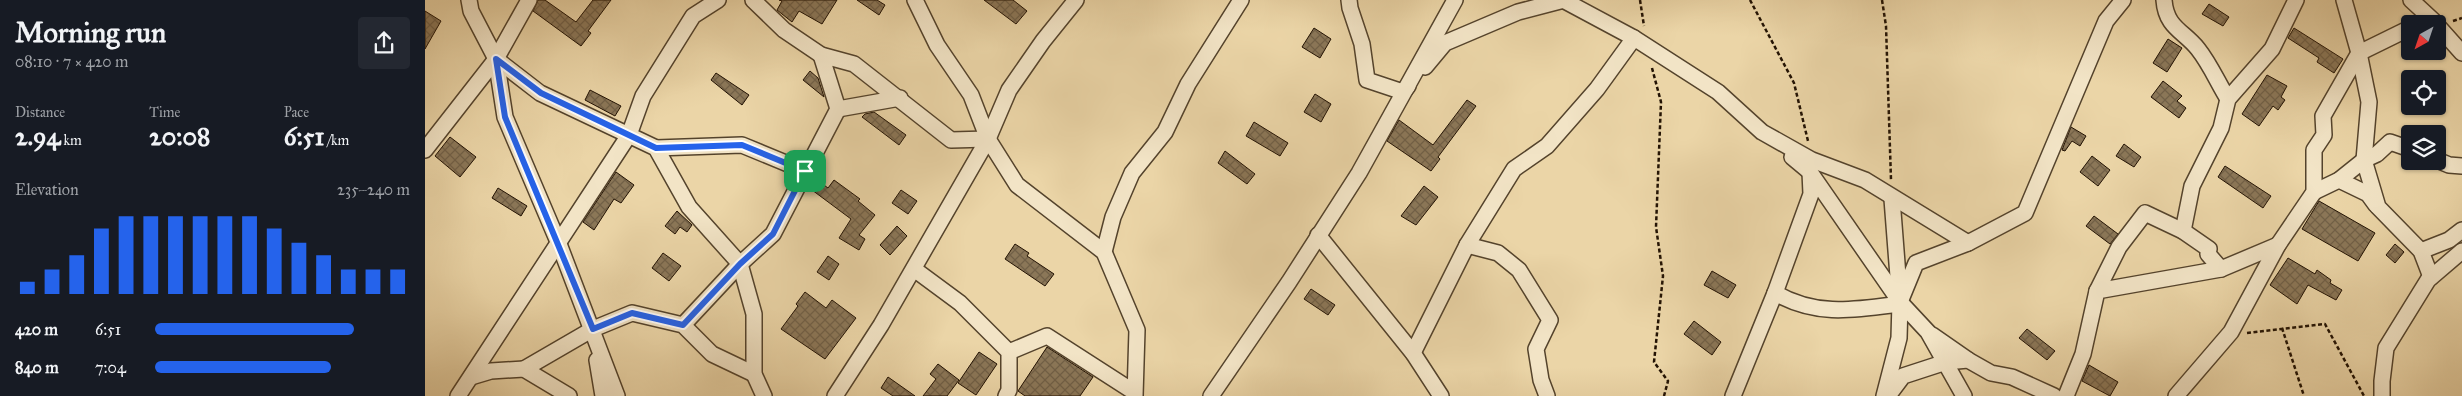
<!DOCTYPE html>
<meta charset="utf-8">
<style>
body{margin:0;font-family:"IM FELL Great Primer",serif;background:#242831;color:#f1f3f6;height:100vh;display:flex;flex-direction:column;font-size:19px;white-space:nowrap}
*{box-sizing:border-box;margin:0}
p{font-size:16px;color:#9ea1a6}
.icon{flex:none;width:28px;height:28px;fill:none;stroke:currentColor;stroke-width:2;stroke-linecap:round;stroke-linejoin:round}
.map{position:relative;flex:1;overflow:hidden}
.side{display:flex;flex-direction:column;background:#171b24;width:425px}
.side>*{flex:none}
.needle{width:32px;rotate:220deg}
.fabs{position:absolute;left:1976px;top:15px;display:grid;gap:10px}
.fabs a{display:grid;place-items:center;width:45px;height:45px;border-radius:5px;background:#171b24;box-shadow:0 1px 4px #0004;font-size:25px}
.pin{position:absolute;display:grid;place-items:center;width:42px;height:42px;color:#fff;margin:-21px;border-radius:10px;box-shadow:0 2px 8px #0006}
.round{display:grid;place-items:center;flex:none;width:52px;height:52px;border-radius:5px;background:#242831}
.head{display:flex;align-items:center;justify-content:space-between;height:85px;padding:0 15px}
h1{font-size:28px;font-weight:800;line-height:38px}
.metrics{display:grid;grid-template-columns:repeat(3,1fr);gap:8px;height:85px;padding:5px 15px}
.metrics div{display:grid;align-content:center}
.metrics b{font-size:25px;font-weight:800}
.metrics small{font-size:14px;font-weight:400}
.metrics p{font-size:14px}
.chart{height:140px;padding:10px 15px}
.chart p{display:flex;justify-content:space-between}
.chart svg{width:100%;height:90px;margin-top:5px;stroke:#2563eb;stroke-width:6}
ul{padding:0 15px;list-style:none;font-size:16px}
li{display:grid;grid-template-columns:80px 60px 1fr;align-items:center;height:38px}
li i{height:12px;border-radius:6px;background:#2563eb}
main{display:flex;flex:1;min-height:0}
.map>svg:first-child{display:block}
.building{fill:url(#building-cross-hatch);stroke:#221203}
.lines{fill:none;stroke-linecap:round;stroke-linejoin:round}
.street-casing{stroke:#54432c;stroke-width:18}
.path{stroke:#221203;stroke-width:2.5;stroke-dasharray:4 2.5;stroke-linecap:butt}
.street{stroke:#f2e4c6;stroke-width:15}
.route-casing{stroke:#fff;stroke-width:10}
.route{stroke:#2563eb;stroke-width:6}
</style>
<main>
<section class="side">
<div class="head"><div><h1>Morning run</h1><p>08:10 · 7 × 420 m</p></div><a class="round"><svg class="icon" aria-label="share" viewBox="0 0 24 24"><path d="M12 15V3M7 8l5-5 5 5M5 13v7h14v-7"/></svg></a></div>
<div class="metrics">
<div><p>Distance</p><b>2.94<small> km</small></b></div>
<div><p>Time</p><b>20:08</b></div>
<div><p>Pace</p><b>6:51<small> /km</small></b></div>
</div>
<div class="chart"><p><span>Elevation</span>235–240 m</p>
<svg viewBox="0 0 160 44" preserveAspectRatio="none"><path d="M5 44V38M15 44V32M25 44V25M35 44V12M45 44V6M55 44V6M65 44V6M75 44V6M85 44V6M95 44V6M105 44V12M115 44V19M125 44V25M135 44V32M145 44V32M155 44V32"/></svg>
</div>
<ul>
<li><b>420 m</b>6:51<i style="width:78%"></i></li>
<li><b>840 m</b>7:04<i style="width:69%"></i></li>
</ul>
</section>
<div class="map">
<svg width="2037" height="396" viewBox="0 0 2037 396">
<defs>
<pattern id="building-cross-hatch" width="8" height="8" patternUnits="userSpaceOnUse" patternTransform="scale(1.25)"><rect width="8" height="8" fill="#8b7758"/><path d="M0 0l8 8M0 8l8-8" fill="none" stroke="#716047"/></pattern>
</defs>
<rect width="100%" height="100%" fill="#ebd5a7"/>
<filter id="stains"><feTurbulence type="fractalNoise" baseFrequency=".004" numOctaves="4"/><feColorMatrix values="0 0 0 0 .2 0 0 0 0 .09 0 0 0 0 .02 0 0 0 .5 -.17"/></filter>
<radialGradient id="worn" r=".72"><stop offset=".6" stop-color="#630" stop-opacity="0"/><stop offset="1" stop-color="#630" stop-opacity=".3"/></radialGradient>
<!-- building -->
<g class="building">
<path d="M113,0H120L151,22L168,0H186L163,31L166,33L156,46L108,11Z"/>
<path d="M354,0H412L397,24L374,11L367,22L352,10L357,1Z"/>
<path d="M432,0H452L460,5L454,15Z"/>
<path d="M559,0H588L602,11L591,24Z"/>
<path d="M1784,4L1804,17L1798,26L1777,14Z"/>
<path d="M0,11L16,21L0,49Z"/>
<path d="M889,28L906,39L895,58L877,47Z"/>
<path d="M1869,28L1918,59L1909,73L1892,62L1894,58L1863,38Z"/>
<path d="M1743,39L1757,48L1742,72L1728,63Z"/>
<path d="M385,71L393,78L399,97L378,80Z"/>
<path d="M291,73L324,95L317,105L286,80Z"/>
<path d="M1842,75L1862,86L1856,97L1860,100L1853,110L1848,106L1834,126L1817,114Z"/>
<path d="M1738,81L1757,96L1752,101L1761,108L1754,118L1726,97Z"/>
<path d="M165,90L196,106L190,116L160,100Z"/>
<path d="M890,94L906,104L896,122L879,112Z"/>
<path d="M1042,100L1051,106L1013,157L1015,159L1006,171L962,141L974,120L1008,145Z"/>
<path d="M449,112L481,135L474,145L437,117L440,114Z"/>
<path d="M829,122L863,143L855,156L821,136Z"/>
<path d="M1646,127L1661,136L1655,146L1647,141L1640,151L1637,150Z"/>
<path d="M25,137L51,157L35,177L10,156Z"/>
<path d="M1699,144L1716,157L1709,167L1691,156Z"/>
<path d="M800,151L830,174L822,184L793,163Z"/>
<path d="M1667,156L1685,170L1673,186L1655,172Z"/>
<path d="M1800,166L1846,196L1838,208L1793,177Z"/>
<path d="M191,172L209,185L196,203L189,199L169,230L158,222Z"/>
<path d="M388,177L403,188L409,180L435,199L433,201L450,215L434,235L440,239L434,250L414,238L426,219L383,187Z"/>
<path d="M999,186L1013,197L991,225L976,216Z"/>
<path d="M73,188L102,206L96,216L67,198Z"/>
<path d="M476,190L492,201L483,214L467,203Z"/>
<path d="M1894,201L1950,233L1933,261L1877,229Z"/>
<path d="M252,211L267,225L262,232L255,227L250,234L240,226Z"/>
<path d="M1669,216L1693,234L1685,244L1661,226Z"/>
<path d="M472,226L482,236L465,255L455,245Z"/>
<path d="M590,244L604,253L602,256L629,274L620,286L580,259Z"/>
<path d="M1970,244L1979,252L1970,263L1961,255Z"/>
<path d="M238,253L256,266L244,281L227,268Z"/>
<path d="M403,256L414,264L404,280L392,272Z"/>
<path d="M1863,258L1890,274L1892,270L1906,280L1905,283L1917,290L1911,300L1883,285L1872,304L1845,285Z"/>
<path d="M1287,271L1311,285L1303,298L1279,285Z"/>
<path d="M886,289L910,305L903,315L879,299Z"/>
<path d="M380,292L401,308L407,300L431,318L400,359L356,329L373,306L371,304Z"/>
<path d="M1269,321L1296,342L1287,355L1259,334Z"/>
<path d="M1602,329L1630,351L1622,360L1594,338Z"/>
<path d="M622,347L668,377L655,396H600L593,391Z"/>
<path d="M554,352L572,364L551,395L533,383Z"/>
<path d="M513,364L534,380L522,396H498L511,379L505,374Z"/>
<path d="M1664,365L1693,382L1685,396L1657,381Z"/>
<path d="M463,377L490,396H468L456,388Z"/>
</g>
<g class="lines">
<!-- street casing -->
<g class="street-casing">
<g id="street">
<path d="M44,0L46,11L71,59L80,117L134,244L192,396"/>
<path d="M328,0L359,30L396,55L429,64L526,140L563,139"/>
<path d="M490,0L512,45L546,95L563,139L592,185L679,252L712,330L710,396"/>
<path d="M924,0L925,8L937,44L942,80L978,92L983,86"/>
<path d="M1138,0L1209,38L1293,92L1337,132L1387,160L1440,180L1543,243"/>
<path d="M1739,0C1741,28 1759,31 1773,49C1785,64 1793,83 1803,99"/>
<path d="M1919,0L1934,53L1944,102L1939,160L1953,207L1996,251L2006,277"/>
<path d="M1986,0L2012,24"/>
<path d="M2012,25L2037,53"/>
<path d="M71,59L115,93L231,148L264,207L315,264L329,314V374L339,396"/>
<path d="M1000,67L1020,43L1093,12L1139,0"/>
<path d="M413,109L475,98"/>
<path d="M231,148L317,145L380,171"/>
<path d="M0,150L71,59L104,0"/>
<path d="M1367,157L1385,172L1475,302L1503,332L1539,396"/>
<path d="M2012,160L2024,165L2037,166"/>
<path d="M1914,180L1943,194L1951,205"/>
<path d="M1889,192L1914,180L1939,160L1952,154L1965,142L1985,149"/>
<path d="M1758,231L1767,186L1796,128L1803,99L1847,49L1871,0"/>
<path d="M893,235L988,353L1016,396"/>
<path d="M1042,245L1073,253L1094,270L1125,320L1111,349L1116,380L1122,396"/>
<path d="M1996,251L2024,240L2037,230"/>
<path d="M679,252L688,217L707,173L740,132L763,84L816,0"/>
<path d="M489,269L535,303L584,352V390L581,396"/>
<path d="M1672,291L1694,247L1720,213L1758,231L1784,249L1783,254L1796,269"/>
<path d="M1350,293C1392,317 1429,310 1475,304"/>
<path d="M1475,302L1491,263L1543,243L1600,213L1681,21L1698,0"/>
<path d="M258,325L315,264L348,234L413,109L396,55"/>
<path d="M1507,335L1543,360"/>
<path d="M584,352L622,336L709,392"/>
<path d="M988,353L1042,245L1089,169L1122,146L1172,89L1209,38"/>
<path d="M172,360L178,396"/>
<path d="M99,369L168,329L207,313L258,325L287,354L329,374"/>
<path d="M46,377L66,371L99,369L144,396"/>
<path d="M33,396L204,135L218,96L268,16L293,0"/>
<path d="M410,396L456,325L563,139L584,90L618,41L651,0"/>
<path d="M786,396L864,282L934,173L1030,0"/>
<path d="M1308,396L1350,293L1386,194L1385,172"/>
<path d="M1459,396L1474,338L1475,302L1467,199"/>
<path d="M1463,396L1478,376L1521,362L1543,360L1566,373L1587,377L1629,396"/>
<path d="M1641,396L1658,354L1672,291L1796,269L1853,245"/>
<path d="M1751,396L1806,332L1853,245L1889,192V150L1899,135L1898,116L1934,53L1985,28"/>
<path d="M1957,396V381L1961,348L2003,280L2037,251"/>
</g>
</g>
<!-- path -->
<g class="path">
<path d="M1215,0L1219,26"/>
<path d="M1325,0L1369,83L1383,141"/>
<path d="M1457,0L1461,26L1466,180"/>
<path d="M2028,21L2037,18"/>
<path d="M1227,68L1236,102L1231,227L1238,276L1229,362L1243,381L1239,396"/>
<path d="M1857,328L1879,396"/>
<path d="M1822,333L1900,324L1939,396"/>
</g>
<!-- street -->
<use href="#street" class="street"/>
</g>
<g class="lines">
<!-- route casing -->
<g class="route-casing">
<path id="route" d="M71,59L116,93L231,148L317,145L380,171L348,234L315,264L258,325L207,313L168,329L80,117Z"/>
</g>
<!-- route -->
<use href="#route" class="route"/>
</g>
<rect width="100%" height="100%" filter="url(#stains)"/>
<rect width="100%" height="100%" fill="url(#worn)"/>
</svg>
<div class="fabs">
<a><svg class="needle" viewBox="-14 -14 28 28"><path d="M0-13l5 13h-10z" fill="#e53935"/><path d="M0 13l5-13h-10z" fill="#9ea1a6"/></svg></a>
<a><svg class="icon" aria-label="locate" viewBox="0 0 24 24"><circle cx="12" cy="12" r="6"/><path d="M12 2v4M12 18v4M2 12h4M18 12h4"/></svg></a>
<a><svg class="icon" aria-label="layers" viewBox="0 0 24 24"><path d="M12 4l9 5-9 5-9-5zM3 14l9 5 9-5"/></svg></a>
</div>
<div class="pin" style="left:380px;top:171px;background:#1e9e55"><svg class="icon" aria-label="arrive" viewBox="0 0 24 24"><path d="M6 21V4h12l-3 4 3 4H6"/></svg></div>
</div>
</main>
